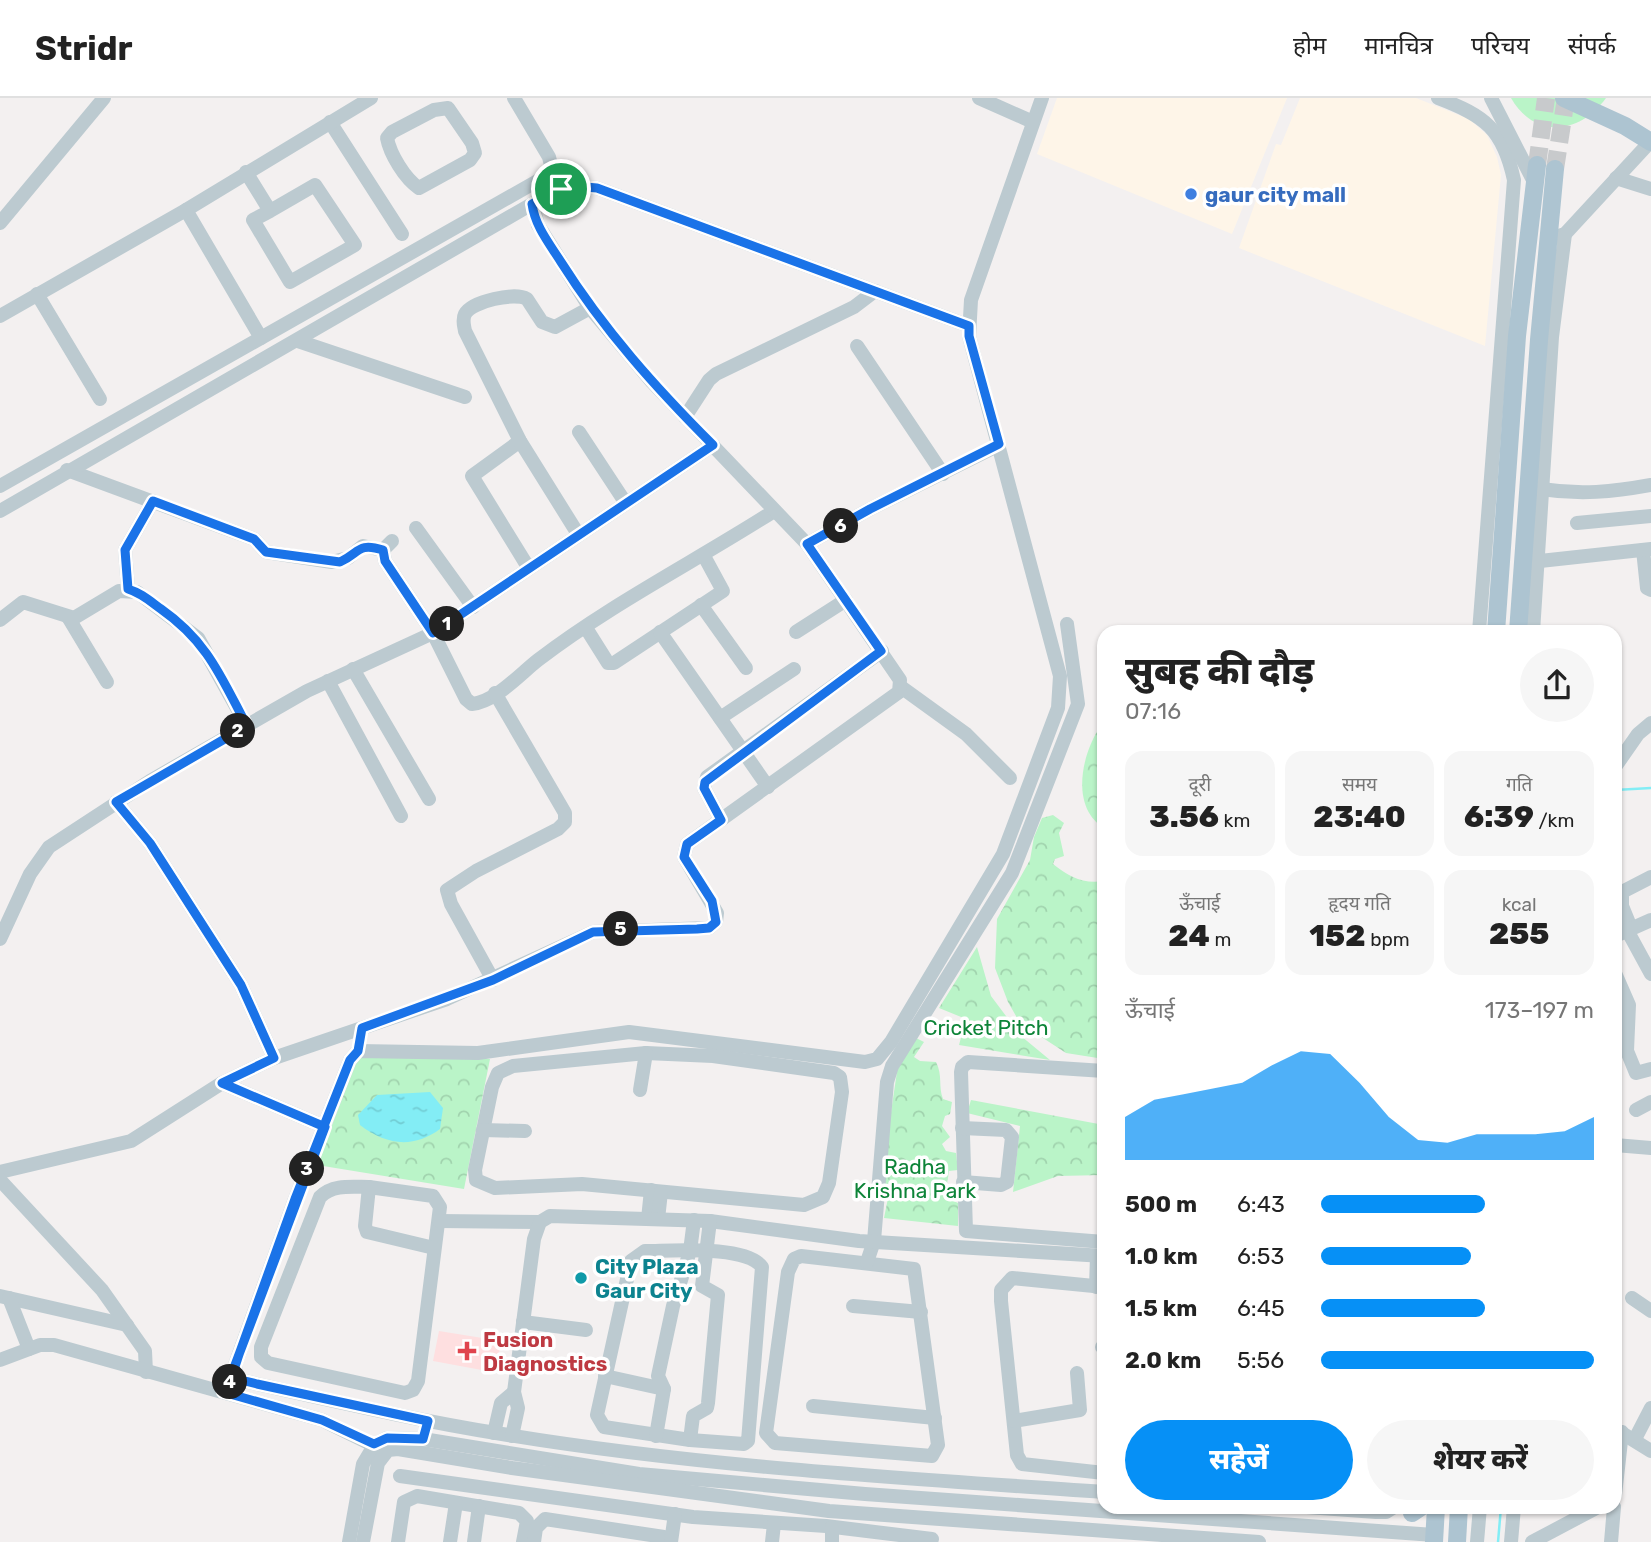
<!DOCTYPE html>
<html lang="hi">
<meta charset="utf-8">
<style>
body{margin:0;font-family:Rubik,"Noto Sans Devanagari",sans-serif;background:#f6f6f6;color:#222;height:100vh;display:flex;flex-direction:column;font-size:26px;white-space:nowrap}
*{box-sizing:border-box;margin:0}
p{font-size:23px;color:#767676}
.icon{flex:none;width:38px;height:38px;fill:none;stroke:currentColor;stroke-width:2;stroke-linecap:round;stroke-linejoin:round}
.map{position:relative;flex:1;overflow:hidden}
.details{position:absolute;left:1097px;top:527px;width:525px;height:889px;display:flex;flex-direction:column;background:#fff;border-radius:21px;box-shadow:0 2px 5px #0004}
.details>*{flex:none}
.pin{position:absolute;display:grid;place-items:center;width:60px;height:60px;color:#fff;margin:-30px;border:4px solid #fff;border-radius:50%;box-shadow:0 2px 7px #0007}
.km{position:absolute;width:35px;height:35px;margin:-18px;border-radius:50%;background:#222;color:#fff;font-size:19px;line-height:35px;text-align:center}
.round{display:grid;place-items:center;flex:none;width:74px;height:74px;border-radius:37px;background:#f6f6f6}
.summary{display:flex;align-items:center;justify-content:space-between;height:119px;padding:0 28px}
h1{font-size:38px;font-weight:800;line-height:52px}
.stats{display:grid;grid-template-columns:repeat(3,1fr);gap:10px;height:119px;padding:7px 28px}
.stats div{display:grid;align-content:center;border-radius:18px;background:#f6f6f6;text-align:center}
.stats b{font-size:30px;font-weight:800}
.stats small{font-size:19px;font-weight:400}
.stats p{font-size:19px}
.chart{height:196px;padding:14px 28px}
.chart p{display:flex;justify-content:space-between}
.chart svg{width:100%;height:126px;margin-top:7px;fill:#0690f6;opacity:.7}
.cta{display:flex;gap:14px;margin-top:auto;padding:14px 28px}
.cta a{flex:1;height:80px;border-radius:42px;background:#0690f6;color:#fff;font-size:28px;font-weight:800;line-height:80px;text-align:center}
.cta a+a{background:#f6f6f6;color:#222}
ul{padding:0 28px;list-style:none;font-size:23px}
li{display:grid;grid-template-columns:112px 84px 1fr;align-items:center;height:52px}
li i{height:18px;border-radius:9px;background:#0690f6}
header{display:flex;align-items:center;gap:42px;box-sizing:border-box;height:98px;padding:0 35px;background:#fff;border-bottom:2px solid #e0e0e0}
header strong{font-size:33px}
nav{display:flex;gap:38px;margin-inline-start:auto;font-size:24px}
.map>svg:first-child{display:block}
.commercial{fill:#fef5e8}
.medical{fill:#fedfe0}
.grass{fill:#baf4c8}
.park{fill:url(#park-crowns)}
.water{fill:url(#water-ripples)}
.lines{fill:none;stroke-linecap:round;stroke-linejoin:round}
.stream{stroke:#83edf5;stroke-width:2.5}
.major-tunnel{stroke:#c8cacc;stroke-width:18;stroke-dasharray:18 9;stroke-linecap:butt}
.minor{stroke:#bccad0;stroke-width:14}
.major{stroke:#adc4d1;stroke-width:18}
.route-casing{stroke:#fff;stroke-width:14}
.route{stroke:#1a73e8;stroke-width:9}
.shop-dot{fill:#3f7fe0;stroke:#fff;stroke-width:2.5}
.culture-dot{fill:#0f9aa8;stroke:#fff;stroke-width:2.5}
.health-dot{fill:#e0444e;stroke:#fff;stroke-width:2.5}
.labels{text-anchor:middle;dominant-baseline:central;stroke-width:7;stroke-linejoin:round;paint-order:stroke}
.shop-label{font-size:21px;font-weight:bold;fill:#366cbe;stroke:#fff;text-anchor:start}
.park-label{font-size:21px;fill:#0d8438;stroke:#fff}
.culture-label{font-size:21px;font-weight:bold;fill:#0d838f;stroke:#fff;text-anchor:start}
.health-label{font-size:21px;font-weight:bold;fill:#be3a42;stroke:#fff;text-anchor:start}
</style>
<header>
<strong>Stridr</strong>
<nav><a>होम</a><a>मानचित्र</a><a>परिचय</a><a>संपर्क</a></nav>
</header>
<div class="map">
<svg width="1651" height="1444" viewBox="0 0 1651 1444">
<defs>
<pattern id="park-crowns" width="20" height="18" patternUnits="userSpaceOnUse" patternTransform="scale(1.75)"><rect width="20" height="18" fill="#baf4c8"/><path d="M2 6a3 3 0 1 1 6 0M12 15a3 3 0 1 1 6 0" fill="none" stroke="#a1d3ae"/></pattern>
<pattern id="water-ripples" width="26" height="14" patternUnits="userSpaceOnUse" patternTransform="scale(1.75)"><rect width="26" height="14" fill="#83edf5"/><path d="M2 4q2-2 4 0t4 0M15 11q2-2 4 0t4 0" fill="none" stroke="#72cdd4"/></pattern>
</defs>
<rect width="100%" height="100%" fill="#f3f0f0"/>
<!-- commercial -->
<g class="commercial">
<path d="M1057,0H1287L1232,136L1037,56Z"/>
<path d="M1300,0H1416L1469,21L1487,37L1497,59L1501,77L1485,248L1239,150L1276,46L1281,47Z"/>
</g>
<!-- medical -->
<path class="medical" d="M439,1233L501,1243L497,1269L487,1273L433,1263Z"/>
<!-- grass -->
<path class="grass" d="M1511,0H1606C1580,36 1535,42 1511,0Z"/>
<!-- park -->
<g class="park">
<path d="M1102,626H1104V730C1069,709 1082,653 1102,626Z"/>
<path d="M1053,717L1064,725L1059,735L1064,758L1055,761L1053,766C1070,779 1082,786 1104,783V961L1066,955L1020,925L1008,904L995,870L997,821L1030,762L1034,739L1042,720Z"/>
<path d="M977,849L991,898L1021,938L1050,962L959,947L966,921L939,910Z"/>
<path d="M916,940L924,944L914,959L920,963L936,964C943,978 938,988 943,1001L952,1004L950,1016L945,1018L942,1028L950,1039L942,1046L946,1053L956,1055L958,1072L949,1073L945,1099L958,1105V1128L884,1120L888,1100L879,1095L898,967Z"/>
<path d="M358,958L490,961L464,1091L317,1067Z"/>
<path d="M971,1002L1104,1027V1077L1058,1078L1013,1094L1020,1028L967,1015Z"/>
</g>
<!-- water -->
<path class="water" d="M430,994L443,1010L440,1031C413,1051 386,1047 360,1027L358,1017L377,997Z"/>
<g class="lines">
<!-- stream -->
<g class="stream">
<path d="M1615,692L1651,690"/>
<path d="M1498,1444L1501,1409"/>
</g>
<!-- major-tunnel -->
<g class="major-tunnel">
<path d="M1537,67L1546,0"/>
<path d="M1555,71L1566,0"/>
</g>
<!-- minor -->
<g class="minor">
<path d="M979,0L1033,24"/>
<path d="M1042,0L971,202L969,238L1060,578L1058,610L1003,756L891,944L877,961L865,964L629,934L478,955L358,953L350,962L295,1101L235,1267L236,1275L241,1282L257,1286C338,1304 420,1323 502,1336C701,1369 903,1380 1104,1394"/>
<path d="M1438,0C1485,18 1503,31 1514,82L1479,534"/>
<path d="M1491,0L1534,84"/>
<path d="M448,10L472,45L475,55L470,62L419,90C405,81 390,56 387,40L392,34L434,12Z"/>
<path d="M330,24L402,136"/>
<path d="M246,74L270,113L253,122L290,184L355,147L315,87L270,113"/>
<path d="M1616,80L1651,91"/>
<path d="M186,112L261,240"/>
<path d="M0,125L104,0"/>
<path d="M1559,138L1565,136L1650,44"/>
<path d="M37,196L100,301"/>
<path d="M0,218L186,112L371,0"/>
<path d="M298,243L465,299"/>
<path d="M857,248L943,376"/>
<path d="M685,319L709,282L716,276L854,209L875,193"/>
<path d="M579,334L625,404"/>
<path d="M520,343L472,378L528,469"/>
<path d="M67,372L254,441L266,454L332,464L348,460L363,448L383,452"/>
<path d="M0,388L548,77L552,71L549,59L514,0"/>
<path d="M1541,391C1580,397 1613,394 1651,387"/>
<path d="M0,413L532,106L561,91L574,88L597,90L969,228"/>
<path d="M1577,425L1651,418"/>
<path d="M416,430L473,509"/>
<path d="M578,436L520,343L465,233C464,227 462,222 465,216C472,203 515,194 527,201L542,224L555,229L590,210"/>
<path d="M392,443L383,452L385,463L433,535L466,601L472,606C495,604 520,576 538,562C611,506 696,463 774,413"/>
<path d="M807,446L870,411L999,347"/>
<path d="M1643,452L1647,490L1651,492"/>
<path d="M1540,463L1651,451"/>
<path d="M128,491L125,452L153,403"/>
<path d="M701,507L746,570"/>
<path d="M68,519L107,584"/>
<path d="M0,522L23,504L74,520L119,493L137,494L198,540L247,628"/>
<path d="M586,530L608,565H614L723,493L704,458"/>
<path d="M660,534L768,689"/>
<path d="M796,534L846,502"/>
<path d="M1533,534L1552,239L1565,136"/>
<path d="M353,571L429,701"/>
<path d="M328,583L401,718"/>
<path d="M901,589L966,636L1010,680"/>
<path d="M720,620L794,571"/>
<path d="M1615,669L1638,636L1651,625"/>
<path d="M116,704L150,745L241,887L274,960"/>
<path d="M721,722L704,690L707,679L882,553"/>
<path d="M1631,830L1622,808V794L1651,779"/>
<path d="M1627,832L1651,876"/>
<path d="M1615,838L1651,822"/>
<path d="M0,841L30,776L49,749L150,683L307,593L433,535L713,347"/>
<path d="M1615,875L1629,907L1627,953L1636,975L1651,971"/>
<path d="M493,882L451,806L447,792L476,773L558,731L565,724V715L495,595"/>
<path d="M646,955L713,958L834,975L840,979L842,994L829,1085L823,1099L804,1107L582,1086L495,1090L476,1082L475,1072L492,989L498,975L513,968Z"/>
<path d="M1104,973L968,964L962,969L961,974L966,1133L1104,1144"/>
<path d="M222,985L325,1029"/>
<path d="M640,992L646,955"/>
<path d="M1636,1012L1651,1004"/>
<path d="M962,1030L1006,1032L1012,1039L1007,1084L1001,1087L963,1084"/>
<path d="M483,1032L525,1033"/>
<path d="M1615,1047L1651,1050"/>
<path d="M0,1074L131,1043L222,985L274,960L447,901L593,834L709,830L716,824L717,815L684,759L687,746L899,594L900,582L807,446L652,284L590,210L538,127L532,106"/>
<path d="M0,1082L102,1192L145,1253L146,1274"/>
<path d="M369,1089L433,1098L440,1109L418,1283L413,1292L405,1295L268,1265L261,1259V1249L320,1099C333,1086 352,1089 369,1089Z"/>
<path d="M369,1089L365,1128L367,1134L434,1150"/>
<path d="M648,1121L651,1092"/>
<path d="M658,1121L661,1094"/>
<path d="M439,1123L540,1124"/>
<path d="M645,1153C672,1153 746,1147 762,1169L748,1343L744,1346L690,1342L604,1329L597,1317L631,1163Z"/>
<path d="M801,1158L914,1171L938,1347L932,1358L775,1345L766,1335L788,1174L794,1161Z"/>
<path d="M867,1164L874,1143L887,984L892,968L1012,775L1078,606L1067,526"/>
<path d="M1096,1189L1097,1158"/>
<path d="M1104,1189L1012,1180L1001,1192V1203L1017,1357L1022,1366L1104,1375"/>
<path d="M0,1198L127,1227"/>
<path d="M9,1200L29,1251"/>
<path d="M1632,1200L1651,1213"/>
<path d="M853,1208L921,1214"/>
<path d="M523,1224L586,1232"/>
<path d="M1102,1249H1104"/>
<path d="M0,1262L40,1247H54L322,1322L381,1351"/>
<path d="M605,1278L664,1291"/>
<path d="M813,1308L935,1320"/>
<path d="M1014,1323L1080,1312L1077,1275"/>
<path d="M1617,1332L1651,1353"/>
<path d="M494,1335L501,1305L514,1294"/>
<path d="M512,1338L518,1310L514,1294L534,1141L540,1124L550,1118L710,1123L859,1143L1104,1158"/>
<path d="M656,1338L664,1291L658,1278L673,1208L690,1153L694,1122"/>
<path d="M1635,1341L1651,1310"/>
<path d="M690,1342L693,1318L707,1310L708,1305L718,1197L702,1188L710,1123"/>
<path d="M400,1378L693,1419L826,1428L932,1441"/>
<path d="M1615,1397L1622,1334"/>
<path d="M1307,1409L1376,1414H1386L1394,1409"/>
<path d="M349,1444L363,1366L375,1346L387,1340L423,1341L639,1376L865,1396L1434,1437"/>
<path d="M363,1444L378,1365L388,1352L398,1351L512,1370L829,1413L1259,1444"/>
<path d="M398,1444L404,1404L417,1398L519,1415L527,1423L523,1444"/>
<path d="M450,1444L456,1405"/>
<path d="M474,1444L479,1408"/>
<path d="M534,1444L536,1430L545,1421L664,1439"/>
<path d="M671,1444L675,1416"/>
<path d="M772,1444L774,1426"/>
<path d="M832,1444V1429"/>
<path d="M1477,1444L1480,1409"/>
<path d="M1511,1444L1514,1409"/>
<path d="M1532,1444L1598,1409"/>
<path d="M1611,1444L1614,1409"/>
</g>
<!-- major -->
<g class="major">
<path d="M1564,0L1625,28L1651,44"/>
<path d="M1496,534L1517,238L1537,67"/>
<path d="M1518,534L1539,242L1555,71"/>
<path d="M1412,1415L1421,1409"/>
<path d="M1434,1444L1436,1409"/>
<path d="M1457,1444L1459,1409"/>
</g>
</g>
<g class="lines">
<!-- route casing -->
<g class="route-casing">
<path id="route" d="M561,91L532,106C535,128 549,145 561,164C604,232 656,290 713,347L433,535L385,463L383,452C357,444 360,455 340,464L266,454L254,441L153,403L125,452L128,491C141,495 150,503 161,511C208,544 221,579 247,628L116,704L150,745L241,887L274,960L222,985L325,1029L235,1267L236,1275L241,1282L257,1286L428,1323L423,1341L387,1340L374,1346L322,1322L223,1294C233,1279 235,1267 241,1251L295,1101L350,962L358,953L362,930L493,882L593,834L697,831L709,830L716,824L712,803L684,759L687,746L721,722L704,690L705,684L881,553L807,446L870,411L999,346L969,238V228L597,90L574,88L561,91"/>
</g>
<!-- route -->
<use href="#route" class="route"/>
</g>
<!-- markers -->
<circle class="shop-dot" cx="1191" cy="96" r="7"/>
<circle class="culture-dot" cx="581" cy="1180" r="7"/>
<path class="health-dot" d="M463.5 1242.5h7v7h7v7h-7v7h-7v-7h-7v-7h7z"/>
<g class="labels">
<!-- shop labels -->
<g class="shop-label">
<text x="1205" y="96">gaur city mall</text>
</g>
<!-- park labels -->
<g class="park-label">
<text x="986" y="929">Cricket Pitch</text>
<text x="915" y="1068">Radha<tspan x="915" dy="24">Krishna Park</tspan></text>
</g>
<!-- culture labels -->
<g class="culture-label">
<text x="595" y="1168">City Plaza<tspan x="595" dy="24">Gaur City</tspan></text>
</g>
<!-- health labels -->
<g class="health-label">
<text x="483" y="1241">Fusion<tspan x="483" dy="24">Diagnostics</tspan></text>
</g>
</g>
</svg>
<div class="pin" style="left:561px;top:91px;background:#1e9e55"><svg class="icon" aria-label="arrive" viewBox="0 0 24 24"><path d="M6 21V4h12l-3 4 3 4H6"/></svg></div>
<b class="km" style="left:447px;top:526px">1</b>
<b class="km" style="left:238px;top:633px">2</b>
<b class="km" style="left:307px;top:1071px">3</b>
<b class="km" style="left:230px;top:1284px">4</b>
<b class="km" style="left:621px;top:831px">5</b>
<b class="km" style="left:841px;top:428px">6</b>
<section class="details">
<div class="summary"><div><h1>सुबह की दौड़</h1><p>07:16</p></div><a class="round"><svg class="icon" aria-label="share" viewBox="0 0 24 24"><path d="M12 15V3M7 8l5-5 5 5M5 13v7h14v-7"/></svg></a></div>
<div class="stats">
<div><p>दूरी</p><b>3.56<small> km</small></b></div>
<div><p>समय</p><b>23:40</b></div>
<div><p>गति</p><b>6:39<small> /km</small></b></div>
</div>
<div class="stats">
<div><p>ऊँचाई</p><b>24<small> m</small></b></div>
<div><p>हृदय गति</p><b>152<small> bpm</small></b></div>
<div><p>kcal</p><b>255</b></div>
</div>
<div class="chart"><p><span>ऊँचाई</span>173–197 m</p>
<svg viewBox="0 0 160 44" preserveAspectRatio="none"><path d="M0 44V29L10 23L20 21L30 19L40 17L50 11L60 6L70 7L80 17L90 29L100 37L110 38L120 35L130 35L140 35L150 34L160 29V44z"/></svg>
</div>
<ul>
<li><b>500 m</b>6:43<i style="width:60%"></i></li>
<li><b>1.0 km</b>6:53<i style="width:55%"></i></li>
<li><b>1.5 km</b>6:45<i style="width:60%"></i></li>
<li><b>2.0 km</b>5:56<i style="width:100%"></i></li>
</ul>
<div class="cta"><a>सहेजें</a><a>शेयर करें</a></div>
</section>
</div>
